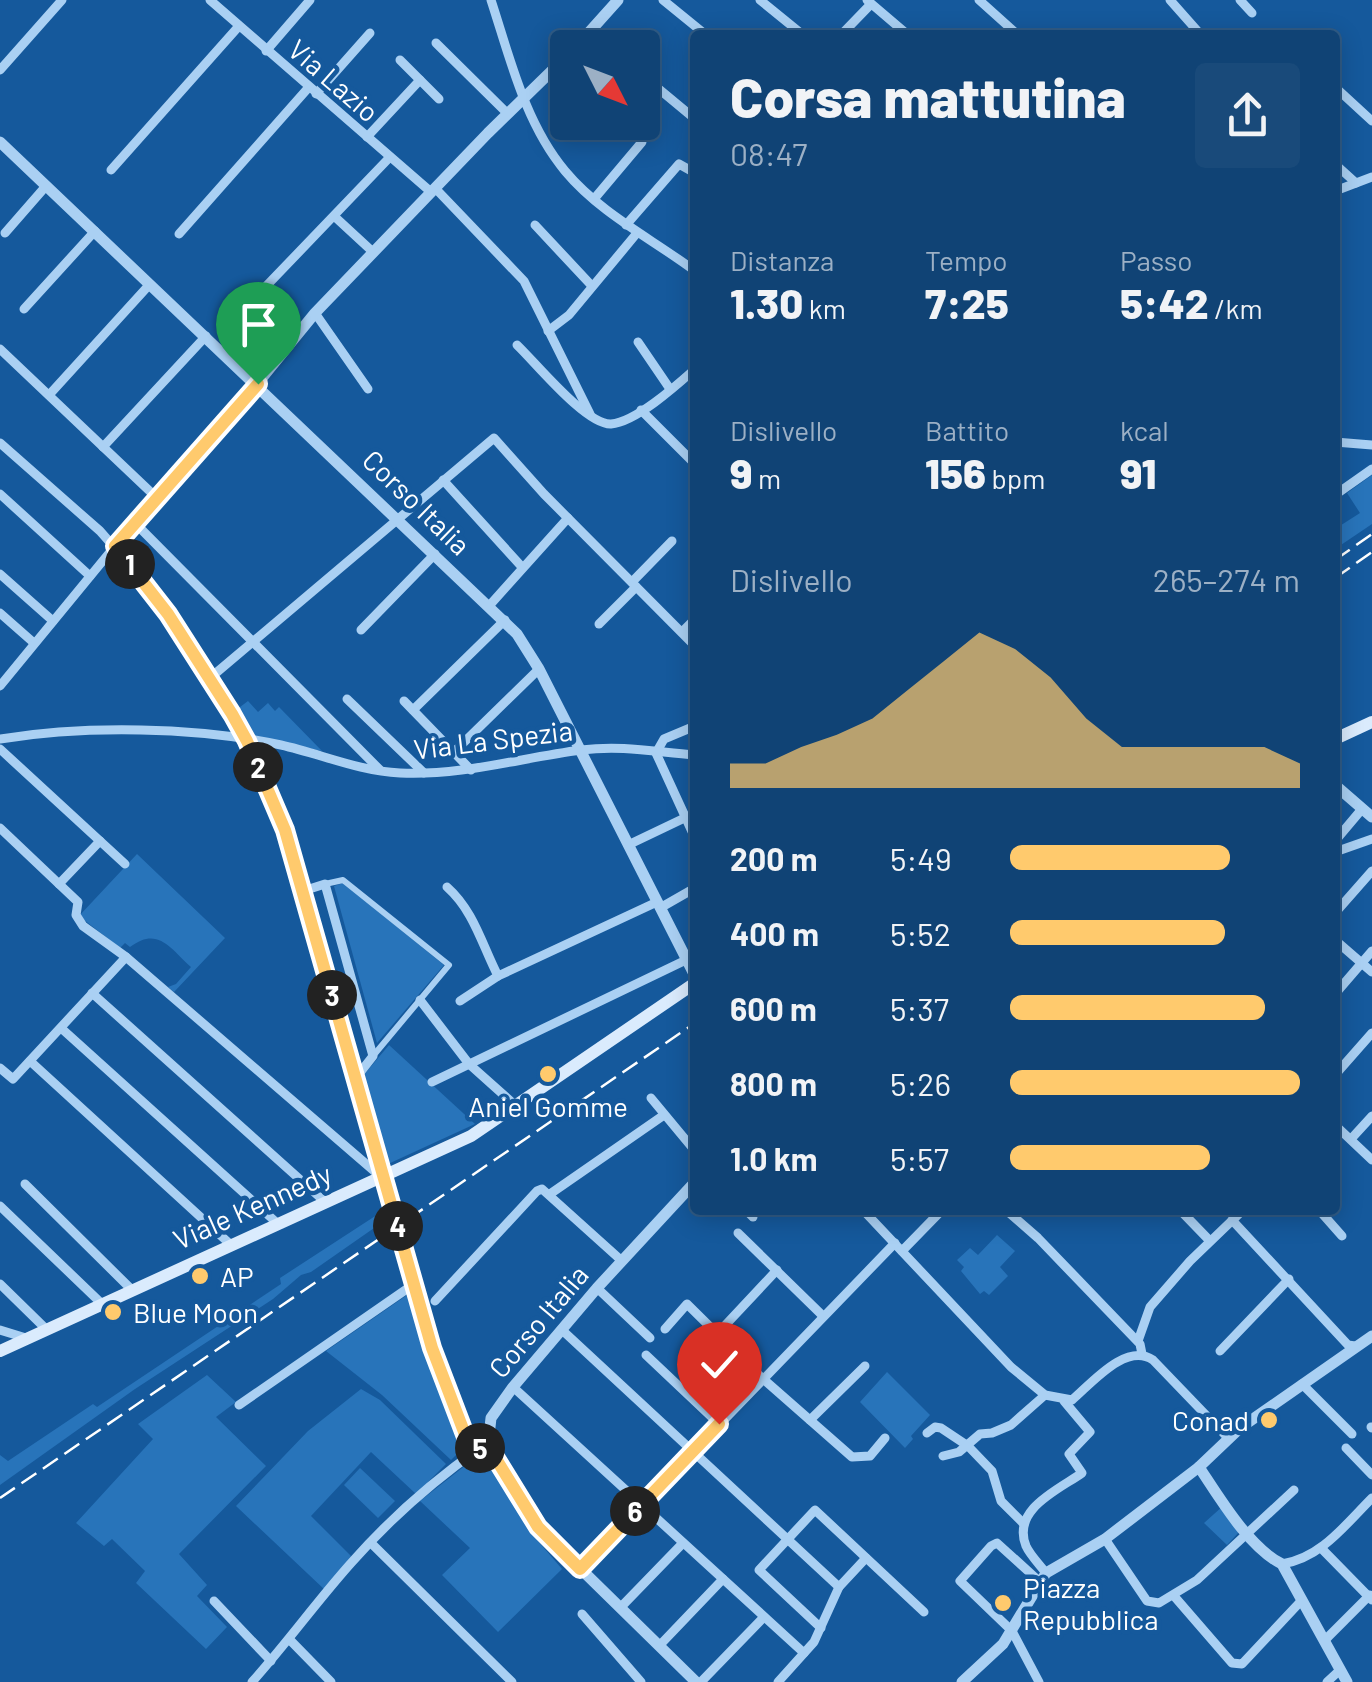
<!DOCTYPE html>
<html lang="it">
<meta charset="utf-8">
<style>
body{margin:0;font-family:Barlow,sans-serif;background:#194a7a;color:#f1f3f6;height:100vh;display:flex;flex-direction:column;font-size:38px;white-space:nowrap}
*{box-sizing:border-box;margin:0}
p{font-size:32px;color:#9cb0c5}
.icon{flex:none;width:55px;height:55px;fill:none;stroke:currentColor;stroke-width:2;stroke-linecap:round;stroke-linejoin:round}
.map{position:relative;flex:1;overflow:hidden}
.panel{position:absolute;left:690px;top:30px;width:650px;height:1185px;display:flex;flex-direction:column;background:#104375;border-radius:10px;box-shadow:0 5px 25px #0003,0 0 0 2px #305c87}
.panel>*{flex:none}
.needle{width:65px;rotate:132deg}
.fabs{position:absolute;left:550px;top:30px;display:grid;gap:20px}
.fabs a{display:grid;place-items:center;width:110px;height:110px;border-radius:10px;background:#104375;box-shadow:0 5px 25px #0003,0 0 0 2px #305c87;font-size:50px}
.pin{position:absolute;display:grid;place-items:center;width:85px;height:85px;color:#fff;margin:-102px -42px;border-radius:50% 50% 50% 0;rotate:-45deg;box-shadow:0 0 10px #0007}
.pin .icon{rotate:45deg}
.km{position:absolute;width:50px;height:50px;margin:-25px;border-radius:50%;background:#222;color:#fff;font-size:28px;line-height:50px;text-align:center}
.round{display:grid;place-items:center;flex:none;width:105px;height:105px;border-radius:10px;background:#194a7a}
.overview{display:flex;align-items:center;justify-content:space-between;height:170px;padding:0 40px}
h1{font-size:55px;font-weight:800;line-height:75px}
.stats{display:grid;grid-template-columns:repeat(3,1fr);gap:15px;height:170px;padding:10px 40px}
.stats div{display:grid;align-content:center}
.stats b{font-size:42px;font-weight:800}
.stats small{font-size:28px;font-weight:400}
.stats p{font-size:28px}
.chart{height:280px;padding:20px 40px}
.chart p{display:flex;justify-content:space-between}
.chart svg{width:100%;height:180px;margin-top:10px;fill:#ffca6d;opacity:.7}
ul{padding:0 40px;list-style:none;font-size:32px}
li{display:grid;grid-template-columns:160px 120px 1fr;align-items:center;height:75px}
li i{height:25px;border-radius:12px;background:#ffca6d}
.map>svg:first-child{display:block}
.green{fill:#2874ba}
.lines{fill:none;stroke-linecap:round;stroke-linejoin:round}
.pedestrian{stroke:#aad0f3;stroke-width:6}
.minor{stroke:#aad0f3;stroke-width:9}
.tertiary{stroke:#aad0f3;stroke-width:11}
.secondary{stroke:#daebfd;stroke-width:12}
.rail{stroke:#fff;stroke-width:2.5;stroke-dasharray:18 8;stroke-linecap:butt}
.route-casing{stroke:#fff;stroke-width:20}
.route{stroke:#ffca6d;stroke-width:12}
.poi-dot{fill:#ffca6d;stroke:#15599c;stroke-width:4}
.labels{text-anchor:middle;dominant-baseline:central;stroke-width:9;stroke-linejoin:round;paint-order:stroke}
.street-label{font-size:28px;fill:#fff;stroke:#15599c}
.poi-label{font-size:28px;fill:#fff;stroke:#15599c;text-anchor:start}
</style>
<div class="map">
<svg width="1372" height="1682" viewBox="0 0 1372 1682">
<rect width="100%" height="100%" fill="#15599c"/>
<!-- green -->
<g class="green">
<path d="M1372,475V524L1335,549V529L1360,513L1347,493Z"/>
<path d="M248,701L258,712L268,703L275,711L279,707L322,751L251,736L236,710Z"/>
<path d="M137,854L225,938L174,992L168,987L176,984L191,967C170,948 158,926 130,947L125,943L120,948L79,916Z"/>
<path d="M343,883L444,965L377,1043L334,886Z"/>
<path d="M389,1045L475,1124L388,1164L362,1077Z"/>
<path d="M386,1209L387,1219L311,1272L301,1275L273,1299L135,1389L0,1485V1455L8,1461L93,1404L97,1407L281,1284L280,1278Z"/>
<path d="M997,1235L1015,1251L1000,1267L1008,1276L989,1295L984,1291L980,1294L961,1271L964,1267L957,1260L970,1248L978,1255Z"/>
<path d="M410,1293C425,1345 438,1399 466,1445L451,1460L382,1395L326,1351Z"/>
<path d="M887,1372L930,1415L911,1436L913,1439L905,1448L860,1402Z"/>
<path d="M207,1375L236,1402L216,1417L266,1466L179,1554L207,1585L197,1596L227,1627L206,1649L136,1583L145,1571L112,1539L104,1546L76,1523L153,1439L138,1424Z"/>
<path d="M361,1389L380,1400L446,1464L416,1494L371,1452L311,1516L351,1556L325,1590L236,1506L308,1431Z"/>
<path d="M480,1458L486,1461L538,1541L562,1569L498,1632L442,1575L470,1548L420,1501L471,1461Z"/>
<path d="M360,1468L395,1501L378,1518L344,1485Z"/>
<path d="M1223,1506L1240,1531L1227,1545L1204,1523Z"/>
</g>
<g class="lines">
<!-- pedestrian -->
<path class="pedestrian" d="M325,884L343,880L449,965L373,1056"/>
<!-- minor -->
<g class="minor">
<path d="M210,0L431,192"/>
<path d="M491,0C510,58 525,123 565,171C601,214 651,238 695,271"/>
<path d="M663,0L706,35"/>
<path d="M760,0L803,35"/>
<path d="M867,0L908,35"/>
<path d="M979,0L1018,35"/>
<path d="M1170,0L1201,35"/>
<path d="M1240,0L1252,13"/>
<path d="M590,32L609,48"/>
<path d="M841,35L871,4"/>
<path d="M436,43L507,113"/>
<path d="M266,51L310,0"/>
<path d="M400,60L439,99"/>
<path d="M0,70L62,0"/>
<path d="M642,75L695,119"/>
<path d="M1335,87L1372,121"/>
<path d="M316,94L370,33"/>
<path d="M367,137L420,80"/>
<path d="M1335,164L1356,183"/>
<path d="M111,170L239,26"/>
<path d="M435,188L524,281L590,414"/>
<path d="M1335,191L1372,177"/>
<path d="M594,199L642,142"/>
<path d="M334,216L373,252"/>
<path d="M535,225L592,286"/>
<path d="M626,225L679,164L695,173"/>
<path d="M5,233L46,186"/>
<path d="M179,234L309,87"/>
<path d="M251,302L390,157"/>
<path d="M24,309L95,231"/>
<path d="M315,313L368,389"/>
<path d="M548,331L569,315L637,233"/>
<path d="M638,342L670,389"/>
<path d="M517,345C536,363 586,425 611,424C636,422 677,385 695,369"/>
<path d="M0,349L158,499"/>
<path d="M49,395L150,284"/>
<path d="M641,410L695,464"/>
<path d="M1335,442L1372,445"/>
<path d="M0,443L100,531L136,572L210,678L247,741L297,869L439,1372L466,1437L493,1455"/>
<path d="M103,447L206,336"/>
<path d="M443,480L522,567"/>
<path d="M0,494L90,576"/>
<path d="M1335,495L1372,469"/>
<path d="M135,523L380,770"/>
<path d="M0,574L53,621"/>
<path d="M632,582L672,541"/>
<path d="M489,606L568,518"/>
<path d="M0,613L34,643"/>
<path d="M599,624L636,587"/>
<path d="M361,630L435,554"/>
<path d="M682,632L695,619"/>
<path d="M210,678L494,438L544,494L695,646"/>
<path d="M0,686L115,546L257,384"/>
<path d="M347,699L424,773"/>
<path d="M404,701L471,770"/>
<path d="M413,710L505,620"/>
<path d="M695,726L664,739L656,753L695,838"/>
<path d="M0,739C86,725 196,727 281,745C321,754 359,771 400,773C462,776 520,758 581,750C623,745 655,752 695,755"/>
<path d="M0,749L125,864"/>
<path d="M454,752L539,669"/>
<path d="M0,828L78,902L76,915L83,926L126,957L380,1176"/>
<path d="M1335,841L1362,809"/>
<path d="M628,845L695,813"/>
<path d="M1335,852L1372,839"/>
<path d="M59,884L100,841"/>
<path d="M447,887C474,911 482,945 498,976"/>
<path d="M303,891L325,884L373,1056L355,1079"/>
<path d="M660,908L695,888"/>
<path d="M1335,913L1372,871"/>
<path d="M1335,940L1372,972"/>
<path d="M92,993L324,1201"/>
<path d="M1335,994L1372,951"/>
<path d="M420,1000L469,1064L516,1106"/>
<path d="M460,1001L498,976L657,902"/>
<path d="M61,1028L277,1223"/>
<path d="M30,1061L230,1244"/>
<path d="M0,1068L13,1079L126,957"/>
<path d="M1335,1075L1372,1033"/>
<path d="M432,1082L686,960"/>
<path d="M651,1098L695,1151"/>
<path d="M1335,1125L1372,1160"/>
<path d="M1351,1139L1372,1116"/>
<path d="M25,1184L131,1289"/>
<path d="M550,1194L664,1115"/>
<path d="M0,1206L101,1303"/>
<path d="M746,1210L753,1217"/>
<path d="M863,1210L1011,1367L1045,1395L1072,1400C1092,1383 1126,1342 1153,1360L1229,1439"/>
<path d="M1006,1210L1038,1238L1140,1344L1142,1354"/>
<path d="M1180,1210L1210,1241"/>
<path d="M1319,1210L1342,1236"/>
<path d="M1232,1220L1348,1345L1355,1346"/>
<path d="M738,1233L823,1316"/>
<path d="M902,1251L942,1210"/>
<path d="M0,1284L46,1329"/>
<path d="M597,1288L650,1338"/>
<path d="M435,1301L537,1191L542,1189L622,1261"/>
<path d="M665,1329L687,1304L762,1378L852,1457L870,1456L885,1438"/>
<path d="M0,1330L26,1338"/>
<path d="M562,1330L839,1587"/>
<path d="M717,1334L777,1270"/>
<path d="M1138,1341L1150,1307L1190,1261L1243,1210"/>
<path d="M1220,1351L1289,1279"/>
<path d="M646,1355L719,1424"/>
<path d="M1302,1384L1352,1434"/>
<path d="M513,1387L804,1653"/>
<path d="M239,1405L414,1284"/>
<path d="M810,1420L865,1366"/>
<path d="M1371,1427L1372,1428"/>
<path d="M927,1433L935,1427L941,1428L968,1446L992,1471L1001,1501L1024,1524"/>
<path d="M1346,1448L1372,1475"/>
<path d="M943,1456L959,1452L980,1434L992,1433L1011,1425L1045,1395"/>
<path d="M1105,1539L1147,1601L1159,1603L1197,1580L1294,1490"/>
<path d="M371,1543L512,1682"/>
<path d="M1322,1549L1372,1600"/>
<path d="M1282,1564C1321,1558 1345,1525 1372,1498"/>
<path d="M580,1569L895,1243"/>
<path d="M1046,1573C1040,1565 1030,1555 1026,1546C1011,1509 1060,1489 1082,1473L1069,1454L1090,1432L1064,1401"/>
<path d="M1174,1596L1232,1663L1242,1664L1302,1600"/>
<path d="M214,1601L271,1661"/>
<path d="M620,1608L683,1543"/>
<path d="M582,1614L641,1682"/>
<path d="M821,1628L759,1570L815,1510L924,1612"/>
<path d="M290,1640L331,1682"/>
<path d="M1325,1640L1370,1595"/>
<path d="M659,1646L723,1579"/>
<path d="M252,1682C287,1643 317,1601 352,1562C390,1519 433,1481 480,1448"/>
<path d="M701,1682L764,1617"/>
<path d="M778,1682L814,1642L839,1587L866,1558"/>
<path d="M1039,1682L1012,1631L960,1581L991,1546L997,1543L1039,1581"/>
<path d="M1327,1682L1340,1670"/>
</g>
<!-- tertiary -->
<g class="tertiary">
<path d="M575,48L618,0"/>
<path d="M0,142L517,634L539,669L695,976"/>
<path d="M257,384L315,313L488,133L568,55"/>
<path d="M1335,785L1372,817"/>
<path d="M695,1182L597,1288L513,1387L491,1418L489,1436L493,1455L538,1527L696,1682"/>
<path d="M1199,1467C1219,1497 1249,1548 1282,1564L1347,1682"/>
<path d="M962,1682L1003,1644L1046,1573L1105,1539L1199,1467L1240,1428L1372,1336"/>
</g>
<!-- secondary -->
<g class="secondary">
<path d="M1335,739L1372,722"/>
<path d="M0,1351L471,1136L695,983"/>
</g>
<!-- rail -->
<g class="rail">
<path d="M1335,560L1372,534"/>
<path d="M1335,578L1372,552"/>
<path d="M0,1498L695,1023"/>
</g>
</g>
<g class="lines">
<!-- route casing -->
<g class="route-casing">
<path id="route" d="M258,384L115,546L168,614L232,714L247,741L285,830L432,1348L466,1437L493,1454L538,1527L580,1569L719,1424"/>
</g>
<!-- route -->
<use href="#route" class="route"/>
</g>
<!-- markers -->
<g class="poi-dot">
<circle cx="548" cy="1074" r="10"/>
<circle cx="200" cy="1276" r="10"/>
<circle cx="113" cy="1312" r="10"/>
<circle cx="1269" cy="1420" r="10"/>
<circle cx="1003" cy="1603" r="10"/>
</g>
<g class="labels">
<!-- street labels -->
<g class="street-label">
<text transform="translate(334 80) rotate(41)">Via Lazio</text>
<text transform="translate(417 502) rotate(44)">Corso Italia</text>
<text transform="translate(493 739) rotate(-7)">Via La Spezia</text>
<text transform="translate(252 1206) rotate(-24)">Viale Kennedy</text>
<text transform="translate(538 1321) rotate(-50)">Corso Italia</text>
</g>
<!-- poi labels -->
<g class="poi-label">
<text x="548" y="1106" text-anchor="middle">Aniel Gomme</text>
<text x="220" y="1276">AP</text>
<text x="133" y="1312">Blue Moon</text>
<text x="1249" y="1420" text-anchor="end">Conad</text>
<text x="1023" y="1587">Piazza<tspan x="1023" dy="32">Repubblica</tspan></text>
</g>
</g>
</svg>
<div class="fabs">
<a><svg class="needle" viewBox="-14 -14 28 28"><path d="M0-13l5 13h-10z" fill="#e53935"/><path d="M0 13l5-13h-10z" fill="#9cb0c5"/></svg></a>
</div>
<div class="pin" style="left:258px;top:384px;background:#1e9e55"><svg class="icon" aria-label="arrive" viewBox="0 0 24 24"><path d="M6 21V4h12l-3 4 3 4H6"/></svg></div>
<div class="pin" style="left:719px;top:1424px;background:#d93025"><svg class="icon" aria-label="check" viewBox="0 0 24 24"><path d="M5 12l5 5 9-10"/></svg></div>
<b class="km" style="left:130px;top:564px">1</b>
<b class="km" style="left:258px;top:767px">2</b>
<b class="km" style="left:332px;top:995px">3</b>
<b class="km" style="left:398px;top:1226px">4</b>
<b class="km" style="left:480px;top:1448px">5</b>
<b class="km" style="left:635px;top:1511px">6</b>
<section class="panel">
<div class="overview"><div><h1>Corsa mattutina</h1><p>08:47</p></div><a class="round"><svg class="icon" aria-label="share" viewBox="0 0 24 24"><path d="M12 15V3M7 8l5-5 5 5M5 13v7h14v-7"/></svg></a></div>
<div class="stats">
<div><p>Distanza</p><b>1.30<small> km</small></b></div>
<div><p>Tempo</p><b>7:25</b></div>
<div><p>Passo</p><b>5:42<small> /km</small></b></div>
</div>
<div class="stats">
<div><p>Dislivello</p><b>9<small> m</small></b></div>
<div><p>Battito</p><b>156<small> bpm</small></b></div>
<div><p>kcal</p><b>91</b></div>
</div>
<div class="chart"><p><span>Dislivello</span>265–274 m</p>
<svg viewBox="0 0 160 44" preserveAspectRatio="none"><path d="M0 44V38L10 38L20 34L30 31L40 27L50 20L60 13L70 6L80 10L90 17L100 27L110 34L120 34L130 34L140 34L150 34L160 38V44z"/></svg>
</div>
<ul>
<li><b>200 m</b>5:49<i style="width:76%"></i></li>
<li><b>400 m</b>5:52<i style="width:74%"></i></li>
<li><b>600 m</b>5:37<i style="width:88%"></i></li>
<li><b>800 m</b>5:26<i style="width:100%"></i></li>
<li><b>1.0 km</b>5:57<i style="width:69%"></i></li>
</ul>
</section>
</div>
